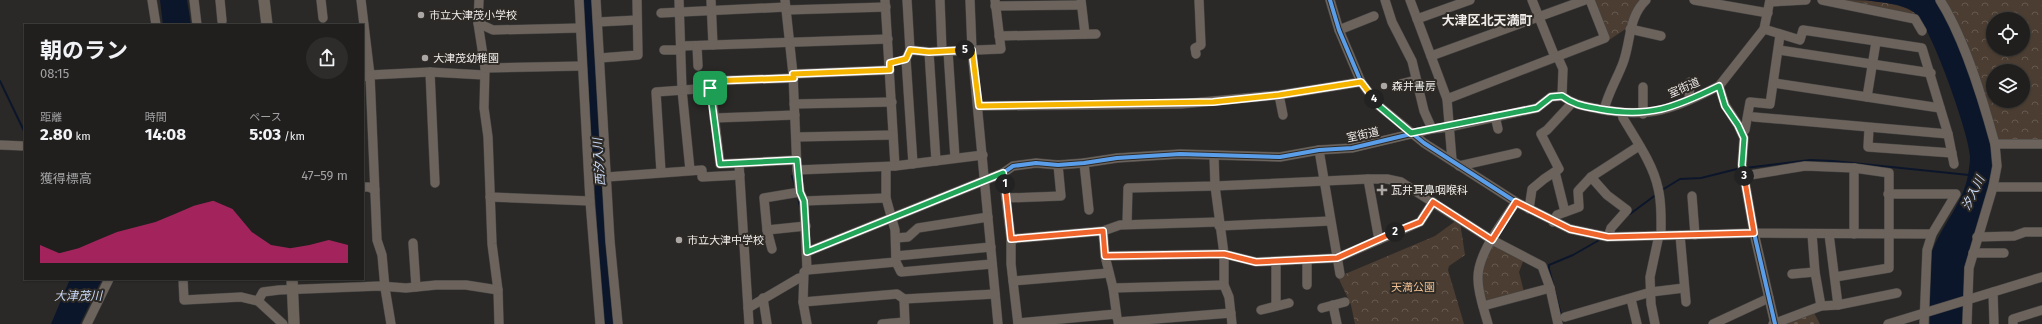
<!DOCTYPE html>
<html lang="ja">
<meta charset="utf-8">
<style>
body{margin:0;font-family:"Fira Sans","Noto Sans JP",sans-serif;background:#2d2c2a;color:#f1f3f6;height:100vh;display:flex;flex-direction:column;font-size:15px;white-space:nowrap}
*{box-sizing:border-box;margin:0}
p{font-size:13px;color:#a2a2a4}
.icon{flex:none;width:22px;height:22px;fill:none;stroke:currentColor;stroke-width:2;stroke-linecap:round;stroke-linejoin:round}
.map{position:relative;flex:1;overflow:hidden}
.side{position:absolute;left:24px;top:24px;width:340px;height:256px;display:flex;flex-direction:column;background:#201f1d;border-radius:0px;box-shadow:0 1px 3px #0004,0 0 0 1px #3d3d3b}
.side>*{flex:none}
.tools{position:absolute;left:1986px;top:12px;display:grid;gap:8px}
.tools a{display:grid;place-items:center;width:44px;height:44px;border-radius:50%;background:#201f1d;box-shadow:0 1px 3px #0004,0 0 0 1px #3d3d3b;font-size:20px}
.pin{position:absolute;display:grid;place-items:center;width:34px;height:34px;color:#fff;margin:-17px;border-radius:8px;box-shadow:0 2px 6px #0006}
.km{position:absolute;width:20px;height:20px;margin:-10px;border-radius:50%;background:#222;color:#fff;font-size:11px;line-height:20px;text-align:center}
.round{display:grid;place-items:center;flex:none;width:42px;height:42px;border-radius:21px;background:#2d2c2a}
.overview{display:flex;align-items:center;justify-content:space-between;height:68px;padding:0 16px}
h1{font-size:22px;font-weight:700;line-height:30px}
.stats{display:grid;grid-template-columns:repeat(3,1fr);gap:6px;height:68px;padding:4px 16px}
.stats div{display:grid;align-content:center}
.stats b{font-size:17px;font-weight:700}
.stats small{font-size:11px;font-weight:400}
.stats p{font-size:11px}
.chart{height:112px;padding:8px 16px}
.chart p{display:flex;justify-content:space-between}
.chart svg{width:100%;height:72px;margin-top:4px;fill:#db2777;opacity:.7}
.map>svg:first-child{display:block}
.cemetery{fill:url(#cemetery-stones)}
.park{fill:url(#park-crowns);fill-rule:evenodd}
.water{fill:#0c162b}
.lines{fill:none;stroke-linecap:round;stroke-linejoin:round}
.stream{stroke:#0c162b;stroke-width:2}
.river{stroke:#0c162b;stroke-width:11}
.minor-casing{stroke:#454443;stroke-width:10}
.major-casing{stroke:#454443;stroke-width:12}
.minor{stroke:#6b635c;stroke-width:9}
.major{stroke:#6c645b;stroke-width:11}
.cycleway-casing{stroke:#2d2925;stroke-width:6}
.cycleway{stroke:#5a9eea;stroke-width:4}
.split-1-casing{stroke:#fff;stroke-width:8}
.split-2-casing{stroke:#fff;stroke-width:8}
.split-3-casing{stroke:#fff;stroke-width:8}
.split-4-casing{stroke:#fff;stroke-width:8}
.split-5-casing{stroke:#fff;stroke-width:8}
.split-6-casing{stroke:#fff;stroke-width:8}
.split-1{stroke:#22a559;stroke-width:5}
.split-2{stroke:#f0652b;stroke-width:5}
.split-3{stroke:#f0652b;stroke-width:5}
.split-4{stroke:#22a559;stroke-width:5}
.split-5{stroke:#f5b400;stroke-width:5}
.split-6{stroke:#f5b400;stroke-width:5}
.poi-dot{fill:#aaa7a5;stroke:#2d2925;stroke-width:1.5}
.labels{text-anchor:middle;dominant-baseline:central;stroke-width:4;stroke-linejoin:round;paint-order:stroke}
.poi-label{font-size:11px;fill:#eeebe9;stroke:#2d2925;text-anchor:start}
.street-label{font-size:11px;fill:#eeebe9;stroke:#2d2925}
.park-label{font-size:11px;fill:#ebbd90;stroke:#2d2925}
.water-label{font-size:12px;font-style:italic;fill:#c8d9f8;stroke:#2d2925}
.quarter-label{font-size:13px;font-weight:bold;fill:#eeebe9;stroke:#2d2925}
</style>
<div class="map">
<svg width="2042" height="324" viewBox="0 0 2042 324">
<defs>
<pattern id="cemetery-stones" width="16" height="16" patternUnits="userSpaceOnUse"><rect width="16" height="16" fill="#4b3d31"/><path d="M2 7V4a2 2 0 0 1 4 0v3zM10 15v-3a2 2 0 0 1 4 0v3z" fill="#65594f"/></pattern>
<pattern id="park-crowns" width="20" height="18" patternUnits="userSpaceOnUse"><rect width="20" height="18" fill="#4b3d31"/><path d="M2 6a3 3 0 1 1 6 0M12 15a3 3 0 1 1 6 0" fill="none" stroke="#65594f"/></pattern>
</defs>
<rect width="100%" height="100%" fill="#2b2927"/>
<!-- cemetery -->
<path class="cemetery" d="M1813,311L1820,324H1782Z"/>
<!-- park -->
<g class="park">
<path d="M1595,0H1640L1627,28L1609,40Z"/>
<path d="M1836,0C1859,0 1896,0 1915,13V15Z"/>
<path d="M1942,0H2042V141H1998ZM1993,19H2023V49H1993ZM1993,71H2023V101H1993Z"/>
<path d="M1457,220L1460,222L1465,255L1449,266L1448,270L1464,324H1355L1351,305L1338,277L1435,236Z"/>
<path d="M1492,245L1524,259L1519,272L1524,292L1487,302C1478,276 1480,269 1492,245Z"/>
</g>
<!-- water -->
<g class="water">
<path d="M160,0H187L191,25H163Z"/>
<path d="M1866,0H1937L1971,72L1991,145L1993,172L1965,269L1962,324H1930C1930,305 1926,271 1931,254C1941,226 1963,204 1968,175C1969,169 1970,162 1970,156C1969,134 1931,26 1915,13C1903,3 1881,3 1866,0Z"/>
<path d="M70,279H102L80,324H51Z"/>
</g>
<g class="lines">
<!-- stream -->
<g class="stream">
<path d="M0,81L25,133"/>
<path d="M1745,168L1810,160L1833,161L1969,175"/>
<path d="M792,176L795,186"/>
<path d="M1662,190L1680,179L1701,178L1741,168"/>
<path d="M798,198L800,207"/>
<path d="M1630,214L1657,194"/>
<path d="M1561,315L1549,269V265L1573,255L1601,239"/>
</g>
<!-- river -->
<path class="river" d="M588,0L609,324"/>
<!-- minor casing -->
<g class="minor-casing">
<g id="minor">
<path d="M152,0L156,25"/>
<path d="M194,0L197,25"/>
<path d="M220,0L222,21"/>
<path d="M321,0L323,18"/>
<path d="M361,0L370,75L430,72L484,75"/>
<path d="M479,0L478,23L485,68L484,108L488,137L492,244L498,290L499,324"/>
<path d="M579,0L590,201L600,324"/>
<path d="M596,0L610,241L618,324"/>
<path d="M679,0L682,90L690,170"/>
<path d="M711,0L713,45"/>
<path d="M785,0L793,74L797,170L800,192L804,201L807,270L804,272L803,302L807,324"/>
<path d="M885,0L895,166"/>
<path d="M907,0L910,50L906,59L913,164"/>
<path d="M940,0L942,51"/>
<path d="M970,0L972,50L998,324"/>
<path d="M1081,0L1085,34"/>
<path d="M1330,0L1339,30L1361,82L1379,106L1424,143L1516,202L1570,229L1608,237L1754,233L1775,324"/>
<path d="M1385,0L1392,22L1412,61L1424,111L1432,129"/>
<path d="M1410,0L1447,99L1452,160"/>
<path d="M1532,0L1555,57L1559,60L1563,69L1562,96"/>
<path d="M1694,0L1768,13"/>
<path d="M1770,0L1764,29L1719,86L1725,105L1738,125L1744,138L1742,165L1754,233L1932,234"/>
<path d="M1822,0L1915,19L1922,31"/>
<path d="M1940,0C1965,39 1983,100 1995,144"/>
<path d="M1770,2L1806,0"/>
<path d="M995,6L1081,5"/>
<path d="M786,10L886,7"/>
<path d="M661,13L786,7"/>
<path d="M1417,19L1470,0"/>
<path d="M598,22L637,20"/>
<path d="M478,23L493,30L580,28"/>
<path d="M1630,29L1661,36"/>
<path d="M1764,29L1800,40L1803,30L1922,48L1948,134L1954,164"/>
<path d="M1339,30L1374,16"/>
<path d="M999,36L1096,34"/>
<path d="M681,46L888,39"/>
<path d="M697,46L698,66"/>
<path d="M664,50H681"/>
<path d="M910,50L929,52L1001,49L995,0"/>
<path d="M1779,50L1931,73"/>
<path d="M948,51L955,158"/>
<path d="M929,52L936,161"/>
<path d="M1196,54L1195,48L1201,45L1199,0"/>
<path d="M1431,56L1585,0"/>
<path d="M600,58L638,55L637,0"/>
<path d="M485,68L582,66"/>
<path d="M430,72L435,183"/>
<path d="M793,74L890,70"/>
<path d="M363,77L370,75L377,240L382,255L385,288L391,324"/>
<path d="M794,78L710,81L720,164L797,160"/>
<path d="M1774,83L1940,108"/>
<path d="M1400,84L1416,80"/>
<path d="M1643,87V114"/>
<path d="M1279,95L1283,115"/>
<path d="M1867,97L1876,42"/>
<path d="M1447,99L1605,38L1590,0"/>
<path d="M1689,100L1690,82"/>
<path d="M794,104L892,102"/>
<path d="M979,106L1181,104L1279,95L1361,82"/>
<path d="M1604,110C1608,93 1617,79 1623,63C1631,42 1628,17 1646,0"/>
<path d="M1622,113L1623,118C1636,140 1653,164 1658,188C1662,203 1661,220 1661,235"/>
<path d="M1495,116L1498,129"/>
<path d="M1754,117L1948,134"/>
<path d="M714,118L795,115"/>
<path d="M1869,128L1868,147L1952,153"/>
<path d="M1742,132L1745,130L1750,102L1770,104L1780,35"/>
<path d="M796,137L893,135"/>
<path d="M0,145L25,146"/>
<path d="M1319,150L1340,274"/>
<path d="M1214,156L1215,186L1224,254V285L1229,297L1232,324"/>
<path d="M1084,163L1089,210"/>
<path d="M739,164L749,324"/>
<path d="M1459,166L1517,153"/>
<path d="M886,167V198L895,230L896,262L901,272L992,264"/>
<path d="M1854,168V234"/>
<path d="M797,170L895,166L983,155"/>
<path d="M661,172L656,92L711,88"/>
<path d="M1555,172L1565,212"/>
<path d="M1003,173L1011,239V264L1018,324"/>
<path d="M1744,176L1805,166L1854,168L1889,173V268L1835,277"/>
<path d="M607,177L702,170V177L740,175"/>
<path d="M1591,177L1607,195L1627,210L1611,228L1608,237"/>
<path d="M1368,179L1379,240"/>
<path d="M363,187H369L375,190"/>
<path d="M1993,187H2042"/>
<path d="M800,192L764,198L767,230L806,226"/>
<path d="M1888,194H1956L1932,234L1927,250L1924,324"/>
<path d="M1692,196L1695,235"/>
<path d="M490,197L590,201"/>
<path d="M1006,198L1061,196L1058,165"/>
<path d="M804,201L886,198"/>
<path d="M1529,209L1532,189L1544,179L1559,169L1541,134L1547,130L1572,103"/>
<path d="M1553,222L1557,215L1579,207L1578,191L1591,177L1639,146"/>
<path d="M1127,224L1128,188L1215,186L1368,179H1387L1401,182L1492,240L1542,266L1550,288L1558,324"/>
<path d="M1219,226L1330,221"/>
<path d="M767,230L772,249"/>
<path d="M1103,231L1105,256L1113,288L1117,318"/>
<path d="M1812,234L1815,272L1821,306"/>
<path d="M1829,234L1838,305"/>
<path d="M1680,235L1686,302"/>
<path d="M1977,237L2014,236L2025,232H2042"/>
<path d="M896,238L908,237L918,228L988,217"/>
<path d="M1011,239L1103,231L1120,225L1218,222"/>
<path d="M413,243L416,287"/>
<path d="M807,252L1003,173L1013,166L1036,163L1058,165L1084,163L1117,158L1180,154L1280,157L1319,150L1352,148L1432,129L1449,127L1537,108L1551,97L1562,96C1574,105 1584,106 1599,109C1651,119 1673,109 1719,86"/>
<path d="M1973,253H2004"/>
<path d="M896,256L991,247"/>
<path d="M1105,256L1224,254L1256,262L1337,258L1420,222L1433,202"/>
<path d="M1276,261V306"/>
<path d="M807,270L896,262"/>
<path d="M1792,274L1815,272"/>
<path d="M183,279L184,300L241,297L258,301L283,324"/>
<path d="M1013,281L1109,273"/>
<path d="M1307,285V260"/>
<path d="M1113,288L1224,285"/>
<path d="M1993,292L1994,324"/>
<path d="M763,298L767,324"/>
<path d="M904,299L905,324"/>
<path d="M1631,299L1637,324"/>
<path d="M258,301L263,292L279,290L380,286L406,288L436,285H466L498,290"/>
<path d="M803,302L897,294L904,299L995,294"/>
<path d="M1333,305L1337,324"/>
<path d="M1483,306L1550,288"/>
<path d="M748,308L799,278H803"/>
<path d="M1322,308L1345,302"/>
<path d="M1261,310L1289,303"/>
<path d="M1565,317L1651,292L1684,288"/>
<path d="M1118,322L1231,313"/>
<path d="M1018,323L1116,314"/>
<path d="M87,324L109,279"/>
<path d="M882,324L905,322"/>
<path d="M1488,324C1484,309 1478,294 1478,279C1477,254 1503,222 1516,202"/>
<path d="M1655,324L1651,304L1650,277L1659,235"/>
<path d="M1713,324L1769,298"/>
<path d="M1773,324L1821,306L1838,305L1897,293"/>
<path d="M1888,324L2042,277"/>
<path d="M1967,324L1969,268L1993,187L1997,166L1995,144H2042"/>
<path d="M2013,324V319L2042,310"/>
</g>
</g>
<!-- major casing -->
<g class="major-casing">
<g id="major">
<path d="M264,0L267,25"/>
<path d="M292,279L294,324"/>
</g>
</g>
<!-- minor -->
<use href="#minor" class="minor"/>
<!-- major -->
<use href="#major" class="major"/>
<!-- cycleway casing -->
<g class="cycleway-casing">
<g id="cycleway">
<path d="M1330,0L1339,30L1361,82L1379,106L1424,143L1516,202L1570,229L1608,237L1754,233L1775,324"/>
<path d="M807,252L1003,173L1013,166L1036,163L1058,165L1084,163L1117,158L1180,154L1280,157L1319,150L1352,148L1432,129L1449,127L1537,108L1551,97L1562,96C1574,105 1584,106 1599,109C1651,119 1673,109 1719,86"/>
</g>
</g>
<!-- cycleway -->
<use href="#cycleway" class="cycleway"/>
</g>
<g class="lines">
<!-- split-1 casing -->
<g class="split-1-casing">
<path id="split-1" d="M710,88L720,164L797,160L800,192L804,201L807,252L1003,173L1005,184"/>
</g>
<!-- split-2 casing -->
<g class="split-2-casing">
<path id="split-2" d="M1005,184L1011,239L1103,231L1105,256L1224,254L1256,262L1337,258L1395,232"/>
</g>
<!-- split-3 casing -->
<g class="split-3-casing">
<path id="split-3" d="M1395,232L1420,222L1433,202L1492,240L1516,202L1570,229L1608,237L1754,233L1744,176"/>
</g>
<!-- split-4 casing -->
<g class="split-4-casing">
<path id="split-4" d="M1374,99L1379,106L1411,133L1537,108L1551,97L1562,96C1574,105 1584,106 1599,109C1649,118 1674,108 1719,86L1725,106L1738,125L1744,138L1742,165L1744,176"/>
</g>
<!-- split-5 casing -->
<g class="split-5-casing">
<path id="split-5" d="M965,50H972L979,106L1213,102L1279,95L1361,82L1374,99"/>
</g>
<!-- split-6 casing -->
<g class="split-6-casing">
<path id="split-6" d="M710,88V81L794,78L793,74L890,70V63L906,59L910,50L929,52L965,50"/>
</g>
<!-- split-1 -->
<use href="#split-1" class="split-1"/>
<!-- split-2 -->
<use href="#split-2" class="split-2"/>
<!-- split-3 -->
<use href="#split-3" class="split-3"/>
<!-- split-4 -->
<use href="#split-4" class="split-4"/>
<!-- split-5 -->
<use href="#split-5" class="split-5"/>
<!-- split-6 -->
<use href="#split-6" class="split-6"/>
</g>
<!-- markers -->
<g class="poi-dot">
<circle cx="421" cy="15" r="4"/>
<circle cx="425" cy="58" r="4"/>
<circle cx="1384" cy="86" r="4"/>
<path d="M1380 184h4v4h4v4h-4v4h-4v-4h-4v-4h4z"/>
<circle cx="679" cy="240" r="4"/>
</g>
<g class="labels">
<!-- poi labels -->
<g class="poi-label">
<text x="429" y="15">市立大津茂小学校</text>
<text x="433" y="58">大津茂幼稚園</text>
<text x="1392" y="86">森井書房</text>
<text x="1391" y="190">瓦井耳鼻咽喉科</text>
<text x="687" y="240">市立大津中学校</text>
</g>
<!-- street labels -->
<g class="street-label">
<text transform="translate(1684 88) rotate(-23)">室街道</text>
<text transform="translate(1363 135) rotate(-12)">室街道</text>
</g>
<!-- park labels -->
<g class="park-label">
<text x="1413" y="287">天満公園</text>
</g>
<!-- water labels -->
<g class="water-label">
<text transform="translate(599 162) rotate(-94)">西汐入川</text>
<text transform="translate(1973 193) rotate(-64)">汐入川</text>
<text x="78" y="296">大津茂川</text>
</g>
<!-- quarter labels -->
<g class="quarter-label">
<text x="1487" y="20">大津区北天満町</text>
</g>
</g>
</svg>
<div class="tools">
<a><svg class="icon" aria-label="locate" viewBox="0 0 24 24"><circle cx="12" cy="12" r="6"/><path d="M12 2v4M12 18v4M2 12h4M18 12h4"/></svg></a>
<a><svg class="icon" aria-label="layers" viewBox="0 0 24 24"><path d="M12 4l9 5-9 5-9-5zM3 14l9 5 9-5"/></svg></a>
</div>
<div class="pin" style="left:710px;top:88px;background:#1e9e55"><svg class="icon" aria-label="arrive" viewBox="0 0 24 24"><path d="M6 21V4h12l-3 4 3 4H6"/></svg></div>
<b class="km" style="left:1005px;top:184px">1</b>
<b class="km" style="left:1395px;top:232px">2</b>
<b class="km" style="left:1744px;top:176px">3</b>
<b class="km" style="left:1374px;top:99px">4</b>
<b class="km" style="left:965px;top:50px">5</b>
<section class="side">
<div class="overview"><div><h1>朝のラン</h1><p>08:15</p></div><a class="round"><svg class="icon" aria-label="share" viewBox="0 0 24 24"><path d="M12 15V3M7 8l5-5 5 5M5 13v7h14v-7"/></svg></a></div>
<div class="stats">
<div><p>距離</p><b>2.80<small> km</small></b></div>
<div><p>時間</p><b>14:08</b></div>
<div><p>ペース</p><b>5:03<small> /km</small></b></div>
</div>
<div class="chart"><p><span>獲得標高</span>47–59 m</p>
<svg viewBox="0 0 160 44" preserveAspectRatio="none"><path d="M0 44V33L10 38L20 35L30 30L40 25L50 22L60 19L70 14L80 9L90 6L100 11L110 25L120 33L130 35L140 33L150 30L160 33V44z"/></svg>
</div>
</section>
</div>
